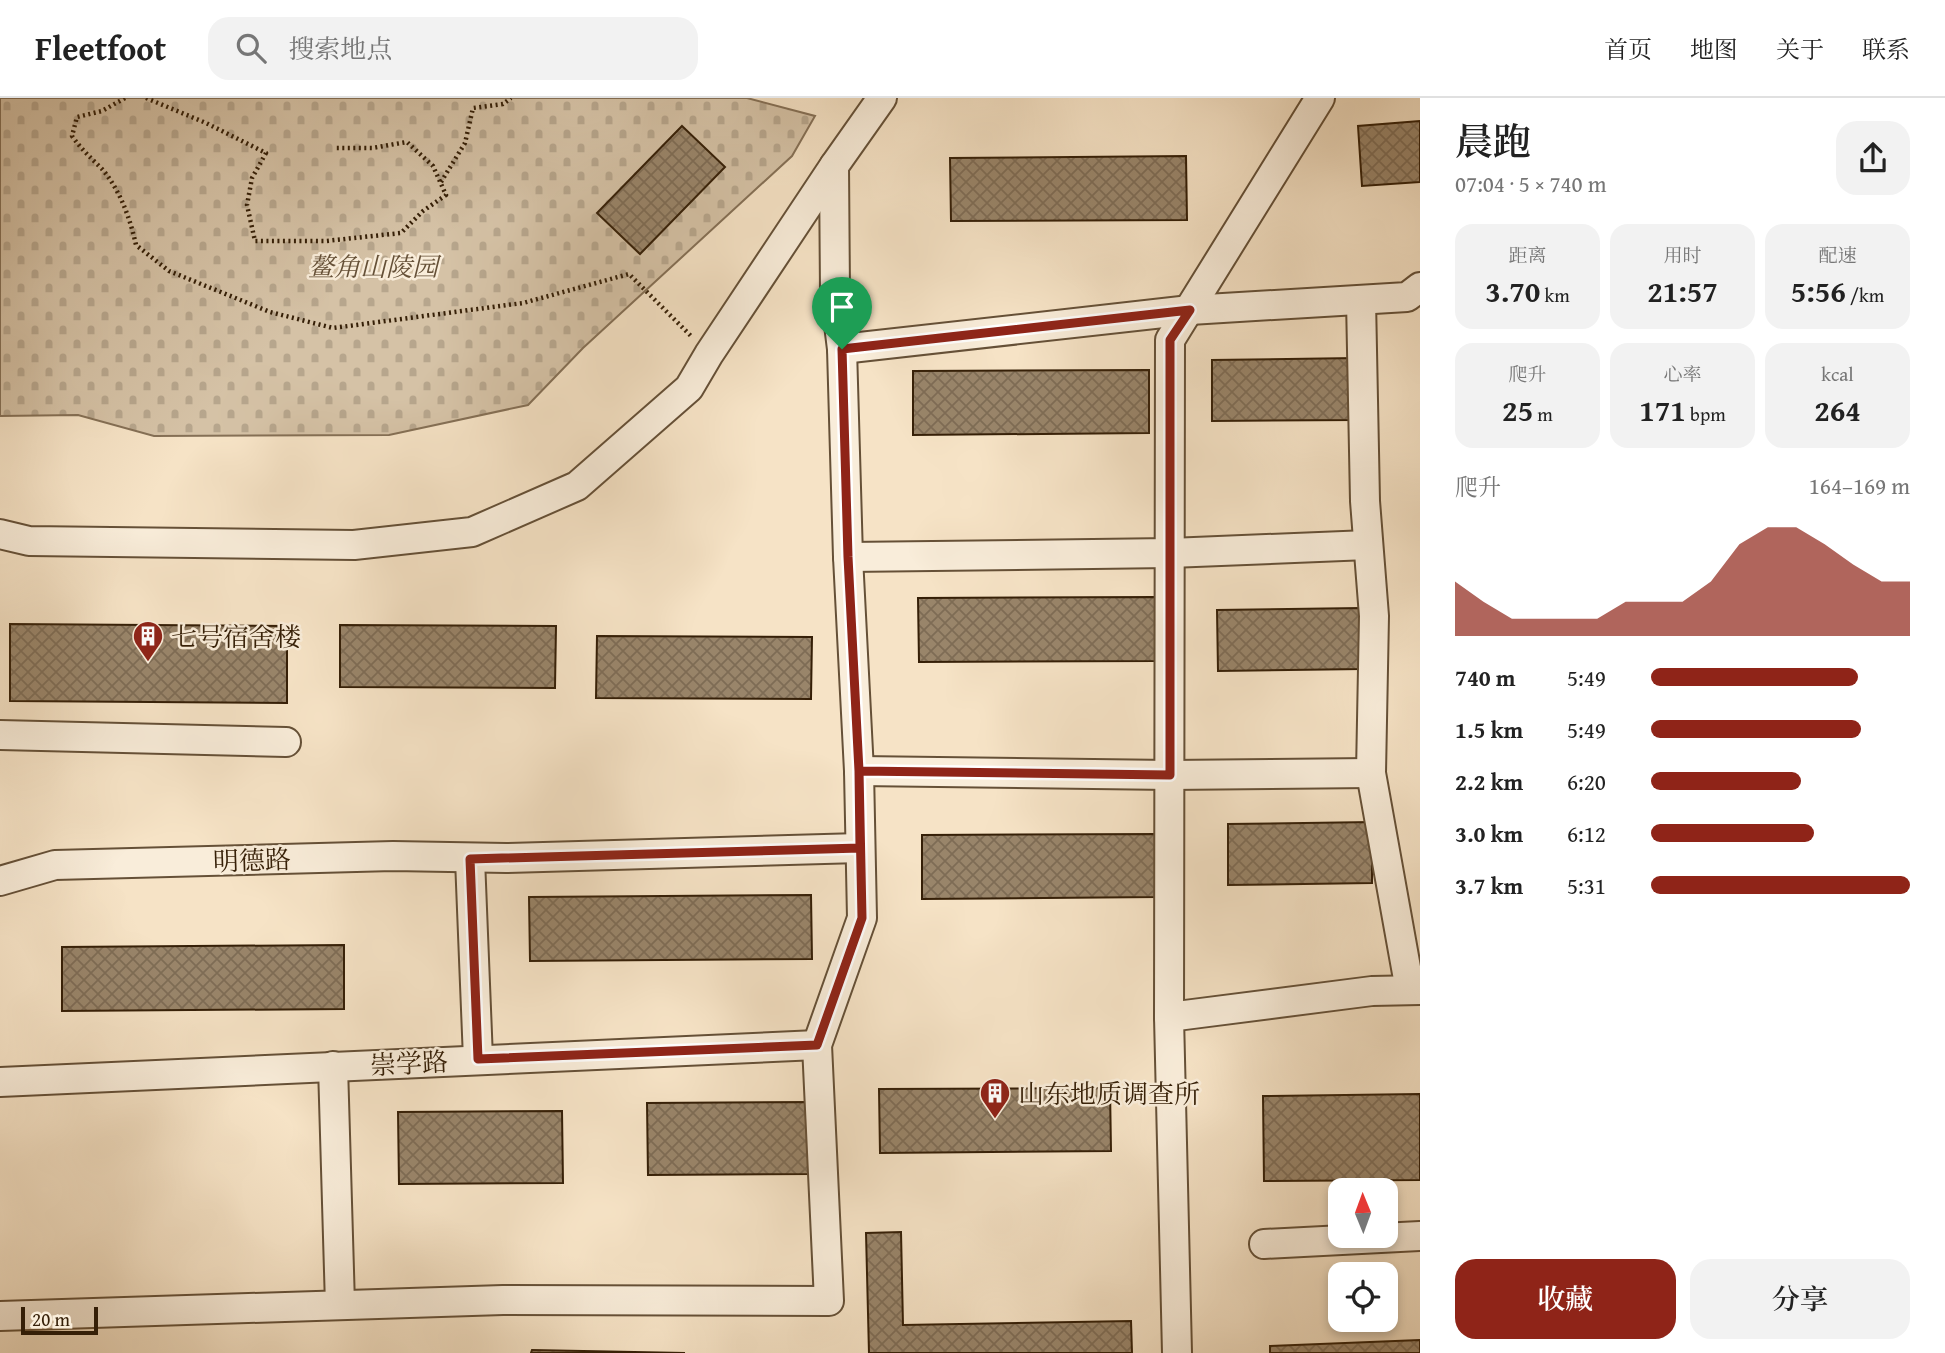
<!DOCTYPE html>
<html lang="zh">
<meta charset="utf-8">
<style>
body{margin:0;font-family:"Gentium Book Plus","Noto Serif SC",serif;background:#f2f2f2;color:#222;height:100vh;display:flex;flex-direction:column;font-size:26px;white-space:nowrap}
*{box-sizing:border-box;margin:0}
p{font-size:23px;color:#767676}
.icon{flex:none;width:38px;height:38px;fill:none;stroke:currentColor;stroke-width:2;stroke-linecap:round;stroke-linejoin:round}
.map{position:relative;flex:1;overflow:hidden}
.drawer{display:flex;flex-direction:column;background:#fff;width:525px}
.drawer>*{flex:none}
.needle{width:46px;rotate:359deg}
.fabs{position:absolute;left:1328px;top:1080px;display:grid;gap:14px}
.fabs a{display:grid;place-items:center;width:70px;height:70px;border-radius:14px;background:#fff;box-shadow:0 4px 10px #0003;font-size:35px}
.scale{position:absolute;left:21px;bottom:18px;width:77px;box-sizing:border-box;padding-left:7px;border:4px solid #351f07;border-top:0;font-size:19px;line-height:24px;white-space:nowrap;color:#351f07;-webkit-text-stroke:5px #f9edda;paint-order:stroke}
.pin{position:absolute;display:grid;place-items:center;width:60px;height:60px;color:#fff;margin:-72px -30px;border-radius:50% 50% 50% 0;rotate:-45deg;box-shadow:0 0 7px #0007}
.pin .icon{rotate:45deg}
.round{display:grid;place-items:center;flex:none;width:74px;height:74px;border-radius:21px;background:#f2f2f2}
.head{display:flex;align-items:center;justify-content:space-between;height:119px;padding:0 35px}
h1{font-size:38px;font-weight:600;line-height:52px}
.metrics{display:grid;grid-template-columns:repeat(3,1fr);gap:10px;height:119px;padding:7px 35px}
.metrics div{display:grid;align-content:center;border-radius:18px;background:#f2f2f2;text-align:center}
.metrics b{font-size:30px;font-weight:600}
.metrics small{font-size:19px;font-weight:400}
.metrics p{font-size:19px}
.chart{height:196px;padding:14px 35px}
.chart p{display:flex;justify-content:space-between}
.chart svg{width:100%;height:126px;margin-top:7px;fill:#8f2418;opacity:.7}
.cta{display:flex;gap:14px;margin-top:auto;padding:14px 35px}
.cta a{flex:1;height:80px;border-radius:21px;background:#8f2418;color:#fff;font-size:28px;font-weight:600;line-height:80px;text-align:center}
.cta a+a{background:#f2f2f2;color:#222}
ul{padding:0 35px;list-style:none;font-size:23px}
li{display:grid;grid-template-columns:112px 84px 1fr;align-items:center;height:52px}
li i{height:18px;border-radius:9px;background:#8f2418}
header{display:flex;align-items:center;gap:42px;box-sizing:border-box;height:98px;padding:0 35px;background:#fff;border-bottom:2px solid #e0e0e0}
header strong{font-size:33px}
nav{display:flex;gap:38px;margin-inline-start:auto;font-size:24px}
.search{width:490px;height:63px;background:#f2f2f2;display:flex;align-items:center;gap:18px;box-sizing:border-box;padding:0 24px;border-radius:21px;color:#767676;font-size:26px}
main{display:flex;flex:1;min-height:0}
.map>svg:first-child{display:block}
.cemetery{fill:url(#cemetery-stones);stroke:#857056;stroke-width:2}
.building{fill:url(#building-cross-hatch);stroke:#351f07;stroke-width:2}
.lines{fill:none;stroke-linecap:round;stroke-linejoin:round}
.minor-casing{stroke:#655037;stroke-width:32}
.path{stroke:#351f07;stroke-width:4.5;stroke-dasharray:2 3.5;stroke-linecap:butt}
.minor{stroke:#f9edda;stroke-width:28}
.route-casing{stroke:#fff;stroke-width:14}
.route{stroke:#8f2418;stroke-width:9}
.labels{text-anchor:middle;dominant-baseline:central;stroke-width:5;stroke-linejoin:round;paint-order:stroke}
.park-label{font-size:26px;font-style:italic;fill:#655037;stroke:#f9edda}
.poi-label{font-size:26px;fill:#351f07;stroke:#f9edda;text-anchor:start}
.street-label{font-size:26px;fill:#351f07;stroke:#f9edda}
</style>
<header>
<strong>Fleetfoot</strong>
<div class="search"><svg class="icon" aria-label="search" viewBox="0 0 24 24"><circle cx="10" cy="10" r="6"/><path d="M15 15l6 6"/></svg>搜索地点</div>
<nav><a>首页</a><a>地图</a><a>关于</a><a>联系</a></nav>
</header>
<main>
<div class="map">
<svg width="1420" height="1255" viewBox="0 0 1420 1255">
<defs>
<pattern id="cemetery-stones" width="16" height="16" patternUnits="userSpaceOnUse" patternTransform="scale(1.75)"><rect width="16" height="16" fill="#d5c2a6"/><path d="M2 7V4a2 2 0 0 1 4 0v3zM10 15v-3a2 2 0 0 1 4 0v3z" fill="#b7a68d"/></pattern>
<pattern id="building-cross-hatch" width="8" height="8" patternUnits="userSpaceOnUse" patternTransform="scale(1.75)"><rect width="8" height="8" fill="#99856a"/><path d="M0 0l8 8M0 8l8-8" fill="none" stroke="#7e6c55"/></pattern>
</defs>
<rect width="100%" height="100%" fill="#f6e3c6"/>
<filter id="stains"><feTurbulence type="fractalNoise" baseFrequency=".00286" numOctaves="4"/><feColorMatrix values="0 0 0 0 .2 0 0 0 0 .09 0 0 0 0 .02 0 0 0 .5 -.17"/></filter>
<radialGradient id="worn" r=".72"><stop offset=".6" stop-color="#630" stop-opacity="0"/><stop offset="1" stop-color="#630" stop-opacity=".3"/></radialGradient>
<!-- cemetery -->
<path class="cemetery" d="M0,0H747L815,18L792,58L583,250L528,307L389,337L154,338L78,317L0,318Z"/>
<!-- building -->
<g class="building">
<path d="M1420,23V84L1362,88L1358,28Z"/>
<path d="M682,28L725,69L640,156L597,115Z"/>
<path d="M1186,58L1187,122L951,123L950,60Z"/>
<path d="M1356,260V322L1212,323V262Z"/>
<path d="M1149,272V335L913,337V273Z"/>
<path d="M1155,499V563L919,564L918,500Z"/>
<path d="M1361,510L1362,571L1218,573L1217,512Z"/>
<path d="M10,526L287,528V605L10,603Z"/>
<path d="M340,527L556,528L555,590L340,589Z"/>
<path d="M597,538L812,539L811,601L596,600Z"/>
<path d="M1372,724V785L1228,787V726Z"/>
<path d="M1158,736V799L922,801V737Z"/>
<path d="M811,797L812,861L530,863L529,799Z"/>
<path d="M344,847V911L62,913V849Z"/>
<path d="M1110,990L1111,1053L880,1055L879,991Z"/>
<path d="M1420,996V1082L1264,1083L1263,998Z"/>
<path d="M811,1004V1076L648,1077L647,1005Z"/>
<path d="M562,1013L563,1085L399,1086L398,1014Z"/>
<path d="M901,1134L903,1227L1131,1223L1132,1255H869L866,1135Z"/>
<path d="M1420,1242V1255H1270V1248Z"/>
<path d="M532,1252L685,1255H531Z"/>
</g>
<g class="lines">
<!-- minor casing -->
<g class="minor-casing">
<g id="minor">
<path d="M1361,202L1365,403L1374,518L1371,675L1410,892"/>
<path d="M842,251L1190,212L1407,199L1420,189"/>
<path d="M0,436L29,443L354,447L472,434L577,388L689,290L709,256L834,68"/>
<path d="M848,459L1170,455L1368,447"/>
<path d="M0,637L286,644"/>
<path d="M859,673L1170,677L1371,675"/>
<path d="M470,761L478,961"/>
<path d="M0,783L55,767L393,758L506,760L860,750"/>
<path d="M1169,919L1170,242L1320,0"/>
<path d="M333,968L340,1207"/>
<path d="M0,984L817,947"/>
<path d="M1264,1146L1420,1138"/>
<path d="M0,1218L503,1202L829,1203L817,947L862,820L859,673L848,459L842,251L835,194L834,68L882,0"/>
<path d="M1177,1255L1169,919L1372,893L1420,892"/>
</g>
</g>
<!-- path -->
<g class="path">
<path d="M125,0L102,13L77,19L72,38C81,51 91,60 102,71C120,92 130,120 136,147L169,173L270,214L333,230L523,205L629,176L691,238"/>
<path d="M146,0L206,25L266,55L252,80L247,107L255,143H326L401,135L423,113L446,97L433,68L407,44L372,50H336"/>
<path d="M441,84L465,45L473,10L503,6L511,0"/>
</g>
<!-- minor -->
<use href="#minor" class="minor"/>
</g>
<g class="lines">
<!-- route casing -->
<g class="route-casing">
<path id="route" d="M842,251L848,459L859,673L860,750L470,761L478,961L817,947L862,820L859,673L1170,677V242L1190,212L842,251"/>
</g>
<!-- route -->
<use href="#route" class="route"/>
</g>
<!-- icons -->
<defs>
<g id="building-pin" transform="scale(1.575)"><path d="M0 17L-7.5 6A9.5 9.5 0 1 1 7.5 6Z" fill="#8f2418" stroke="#f9edda"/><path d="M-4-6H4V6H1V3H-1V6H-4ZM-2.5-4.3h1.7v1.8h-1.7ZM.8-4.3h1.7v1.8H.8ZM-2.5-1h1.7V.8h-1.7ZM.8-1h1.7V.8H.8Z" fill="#fff"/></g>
</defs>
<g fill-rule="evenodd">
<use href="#building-pin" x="148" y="538"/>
<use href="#building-pin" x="995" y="995"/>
</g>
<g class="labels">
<!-- park labels -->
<g class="park-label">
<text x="373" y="168">鳌角山陵园</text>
</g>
<!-- poi labels -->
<g class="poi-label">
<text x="171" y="538">七号宿舍楼</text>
<text x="1018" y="995">山东地质调查所</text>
</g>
<!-- street labels -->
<g class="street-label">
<text transform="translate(252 762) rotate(-2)">明德路</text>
<text transform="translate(409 965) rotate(-3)">崇学路</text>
</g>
</g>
<rect width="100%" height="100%" filter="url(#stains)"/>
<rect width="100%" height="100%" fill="url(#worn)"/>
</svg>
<div class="fabs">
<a><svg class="needle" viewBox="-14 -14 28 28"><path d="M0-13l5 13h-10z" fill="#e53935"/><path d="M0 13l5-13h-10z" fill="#767676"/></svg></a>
<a><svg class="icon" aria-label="locate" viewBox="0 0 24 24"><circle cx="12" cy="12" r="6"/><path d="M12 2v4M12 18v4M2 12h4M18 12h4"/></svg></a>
</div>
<div class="scale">20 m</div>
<div class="pin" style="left:842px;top:251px;background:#1e9e55"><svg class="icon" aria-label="arrive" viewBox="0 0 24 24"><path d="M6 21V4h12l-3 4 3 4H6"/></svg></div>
</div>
<section class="drawer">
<div class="head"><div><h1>晨跑</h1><p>07:04 · 5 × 740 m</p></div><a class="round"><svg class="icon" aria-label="share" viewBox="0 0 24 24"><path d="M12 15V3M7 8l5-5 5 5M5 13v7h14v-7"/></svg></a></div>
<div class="metrics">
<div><p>距离</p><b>3.70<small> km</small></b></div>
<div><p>用时</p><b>21:57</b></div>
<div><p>配速</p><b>5:56<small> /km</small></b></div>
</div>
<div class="metrics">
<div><p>爬升</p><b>25<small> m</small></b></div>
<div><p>心率</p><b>171<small> bpm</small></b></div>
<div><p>kcal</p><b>264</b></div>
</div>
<div class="chart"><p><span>爬升</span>164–169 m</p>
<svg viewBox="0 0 160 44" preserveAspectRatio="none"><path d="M0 44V25L10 32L20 38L30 38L40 38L50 38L60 32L70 32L80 32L90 25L100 12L110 6L120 6L130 12L140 19L150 25L160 25V44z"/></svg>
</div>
<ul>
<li><b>740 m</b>5:49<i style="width:80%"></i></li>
<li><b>1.5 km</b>5:49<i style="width:81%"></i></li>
<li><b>2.2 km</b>6:20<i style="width:58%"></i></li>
<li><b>3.0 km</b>6:12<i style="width:63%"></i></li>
<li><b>3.7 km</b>5:31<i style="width:100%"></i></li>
</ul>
<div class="cta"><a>收藏</a><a>分享</a></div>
</section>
</main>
